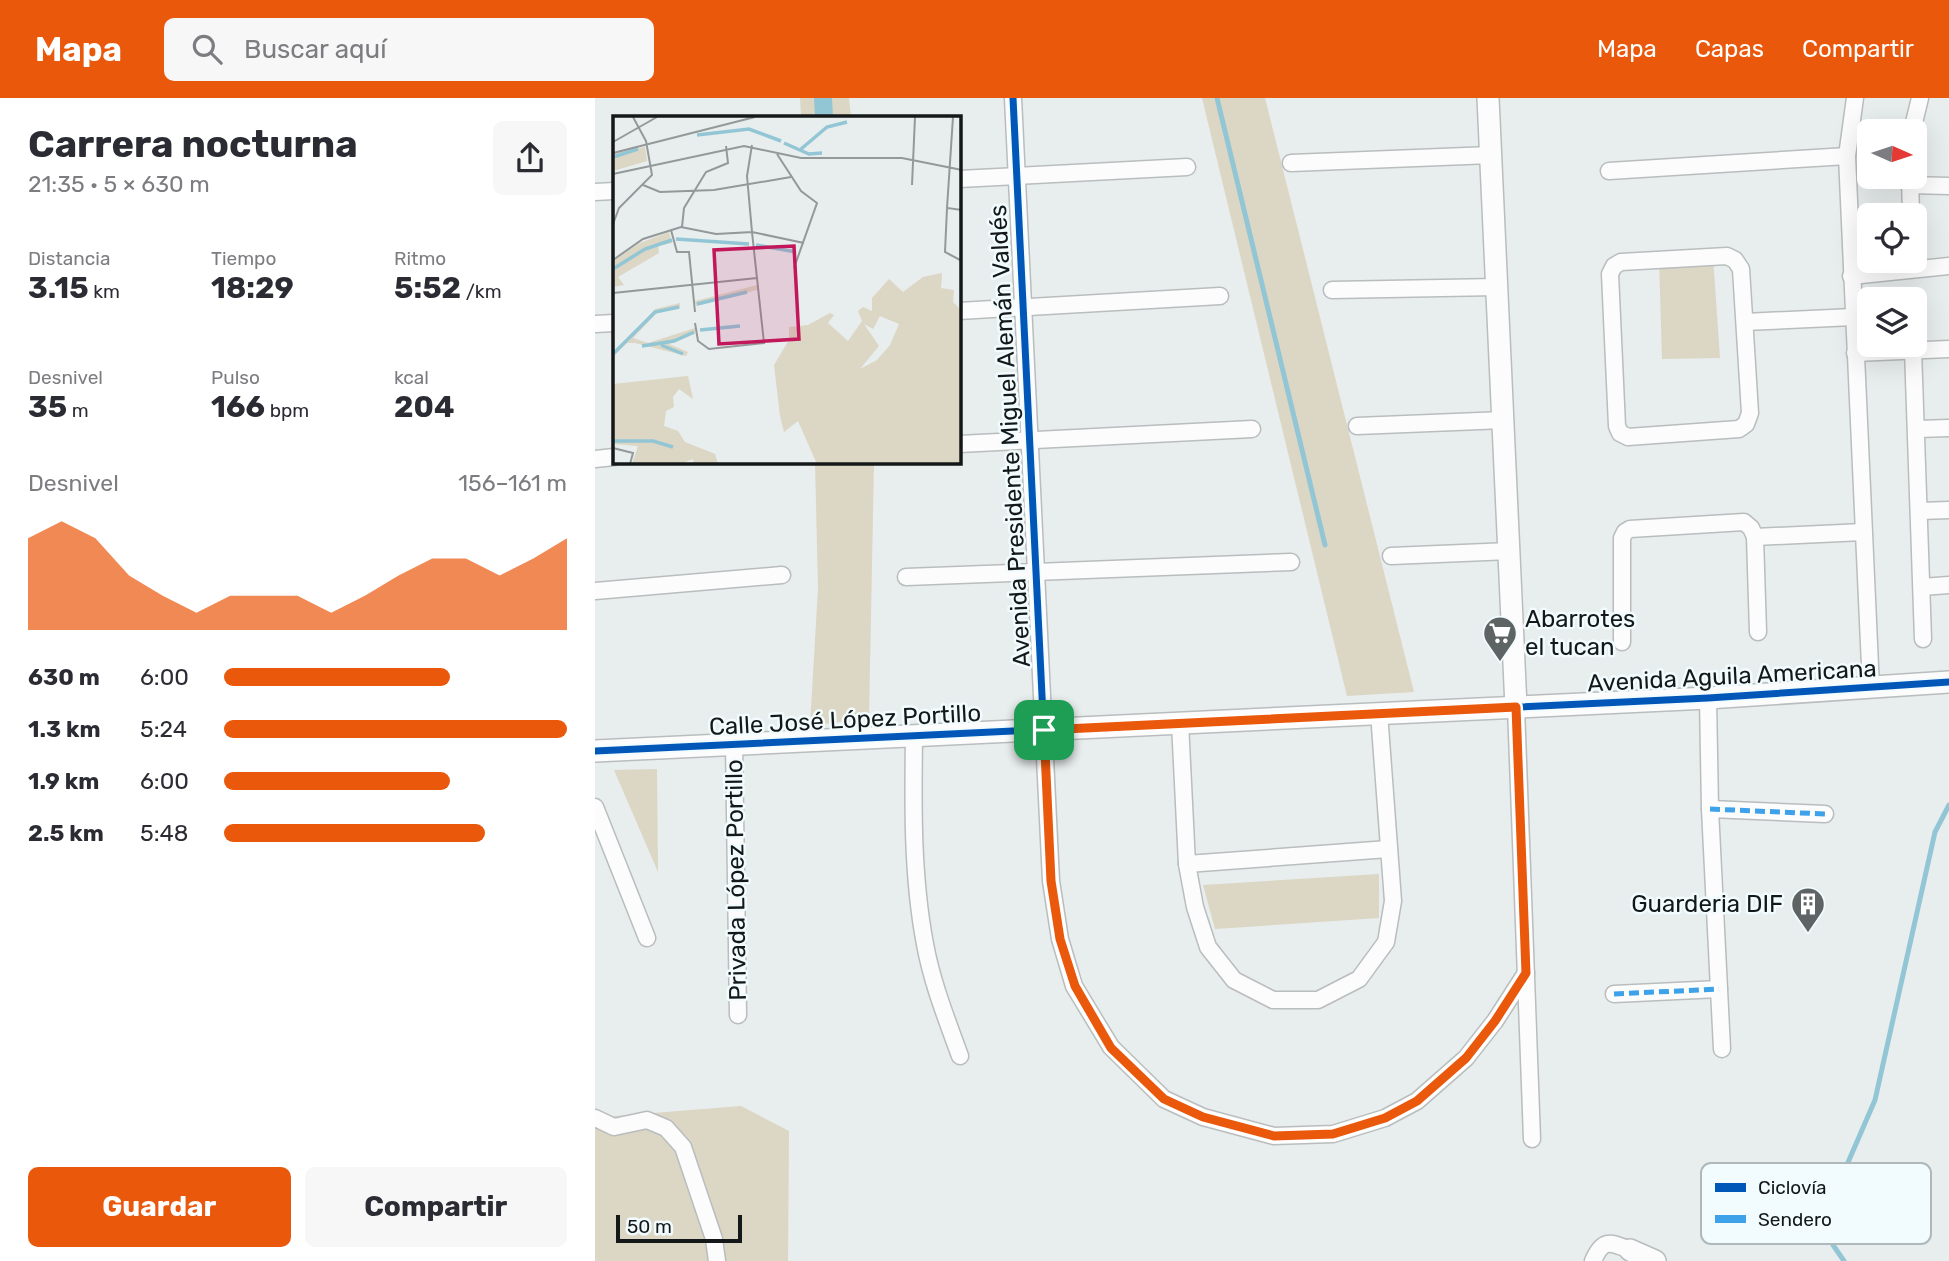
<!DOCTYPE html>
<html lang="es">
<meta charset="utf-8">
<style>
body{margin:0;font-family:Rubik,sans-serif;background:#f7f7f7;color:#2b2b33;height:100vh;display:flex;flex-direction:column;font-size:26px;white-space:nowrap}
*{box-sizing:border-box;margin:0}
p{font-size:23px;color:#7c7c81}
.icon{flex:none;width:38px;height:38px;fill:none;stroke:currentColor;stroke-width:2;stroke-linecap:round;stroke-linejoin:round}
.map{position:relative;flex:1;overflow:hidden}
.side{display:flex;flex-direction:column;background:#fff;width:595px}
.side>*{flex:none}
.needle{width:46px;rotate:93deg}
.controls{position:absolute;left:1262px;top:21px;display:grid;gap:14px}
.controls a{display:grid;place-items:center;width:70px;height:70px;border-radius:10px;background:#fff;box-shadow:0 7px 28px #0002;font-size:35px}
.scale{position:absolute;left:21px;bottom:18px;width:126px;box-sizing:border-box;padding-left:7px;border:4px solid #141819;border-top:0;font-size:19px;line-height:24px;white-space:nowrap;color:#141819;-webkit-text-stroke:5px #f2fcff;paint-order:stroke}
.pin{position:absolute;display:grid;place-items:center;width:60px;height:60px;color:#fff;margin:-30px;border-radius:14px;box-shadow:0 4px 10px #0006}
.round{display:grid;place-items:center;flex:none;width:74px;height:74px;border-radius:10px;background:#f7f7f7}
.headline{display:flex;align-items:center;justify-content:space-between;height:119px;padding:0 28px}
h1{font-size:38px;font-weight:700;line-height:52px}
.stats{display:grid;grid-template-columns:repeat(3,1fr);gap:10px;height:119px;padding:7px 28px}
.stats div{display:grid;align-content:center}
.stats b{font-size:30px;font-weight:700}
.stats small{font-size:19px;font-weight:400}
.stats p{font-size:19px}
.chart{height:196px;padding:14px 28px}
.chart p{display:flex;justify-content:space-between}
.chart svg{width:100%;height:126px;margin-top:7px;fill:#ea580c;opacity:.7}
.button{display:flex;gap:14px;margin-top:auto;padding:14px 28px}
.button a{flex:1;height:80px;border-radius:10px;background:#ea580c;color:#fff;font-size:28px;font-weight:700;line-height:80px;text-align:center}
.button a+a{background:#f7f7f7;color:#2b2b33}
ul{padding:0 28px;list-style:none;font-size:23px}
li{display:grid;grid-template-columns:112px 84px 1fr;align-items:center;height:52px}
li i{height:18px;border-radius:9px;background:#ea580c}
header{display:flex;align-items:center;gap:42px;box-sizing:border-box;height:98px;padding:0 35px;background:#ea580c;color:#fff}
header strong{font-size:33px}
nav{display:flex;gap:38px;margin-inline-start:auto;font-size:24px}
.search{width:490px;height:63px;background:#f7f7f7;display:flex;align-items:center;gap:18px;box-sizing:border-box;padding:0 24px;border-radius:10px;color:#7c7c81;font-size:26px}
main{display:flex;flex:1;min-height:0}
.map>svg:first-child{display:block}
.green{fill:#dcd6c4}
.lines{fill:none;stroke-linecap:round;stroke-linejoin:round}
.stream{stroke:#93c6d5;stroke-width:5}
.canal{stroke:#93c6d5;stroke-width:18}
.street-casing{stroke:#b9bdbe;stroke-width:19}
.secondary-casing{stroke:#b9bdbe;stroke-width:24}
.street{stroke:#fcfcfc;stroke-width:16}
.secondary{stroke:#fcfcfc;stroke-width:21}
.quiet{stroke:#3da2ea;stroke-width:5;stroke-dasharray:10 5;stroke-linecap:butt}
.cycleway-casing{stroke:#f2fcff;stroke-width:11}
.cycleway{stroke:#0057b8;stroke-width:7}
.route-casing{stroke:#fff;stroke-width:14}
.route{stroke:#ea580c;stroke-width:9}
.labels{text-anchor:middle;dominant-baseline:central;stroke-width:5;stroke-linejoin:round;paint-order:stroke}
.street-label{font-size:24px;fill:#141819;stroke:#f2fcff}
.poi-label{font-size:24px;fill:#141819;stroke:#f2fcff;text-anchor:start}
.inset-river{fill:none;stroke:#93c6d5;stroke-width:3.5}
.inset-road{fill:none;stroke:#939899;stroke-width:2}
.view{fill:#c2185b;fill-opacity:0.15;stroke:#c2185b;stroke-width:3.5}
.inset-edge{fill:none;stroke:#141819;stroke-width:3.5}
.key{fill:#f2fcff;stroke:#afb8ba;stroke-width:2}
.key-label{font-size:19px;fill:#141819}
</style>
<header>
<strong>Mapa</strong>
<div class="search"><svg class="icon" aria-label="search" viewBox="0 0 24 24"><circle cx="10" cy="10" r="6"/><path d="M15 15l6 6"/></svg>Buscar aquí</div>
<nav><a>Mapa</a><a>Capas</a><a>Compartir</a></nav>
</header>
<main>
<section class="side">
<div class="headline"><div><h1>Carrera nocturna</h1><p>21:35 · 5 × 630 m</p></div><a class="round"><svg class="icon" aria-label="share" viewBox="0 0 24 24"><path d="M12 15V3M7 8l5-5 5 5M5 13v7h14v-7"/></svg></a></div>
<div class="stats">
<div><p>Distancia</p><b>3.15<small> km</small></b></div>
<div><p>Tiempo</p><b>18:29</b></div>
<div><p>Ritmo</p><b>5:52<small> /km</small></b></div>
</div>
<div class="stats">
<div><p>Desnivel</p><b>35<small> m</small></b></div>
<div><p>Pulso</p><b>166<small> bpm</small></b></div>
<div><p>kcal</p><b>204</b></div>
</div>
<div class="chart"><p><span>Desnivel</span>156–161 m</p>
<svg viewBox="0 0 160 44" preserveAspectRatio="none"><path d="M0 44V12L10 6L20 12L30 25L40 32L50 38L60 32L70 32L80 32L90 38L100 32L110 25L120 19L130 19L140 25L150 19L160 12V44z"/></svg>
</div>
<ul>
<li><b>630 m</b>6:00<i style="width:66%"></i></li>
<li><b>1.3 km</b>5:24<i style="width:100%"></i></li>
<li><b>1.9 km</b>6:00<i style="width:66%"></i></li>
<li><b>2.5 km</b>5:48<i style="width:76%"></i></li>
</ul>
<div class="button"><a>Guardar</a><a>Compartir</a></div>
</section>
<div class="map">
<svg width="1354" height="1163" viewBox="0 0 1354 1163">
<rect width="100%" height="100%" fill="#e8edee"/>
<!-- green -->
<g class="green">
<path d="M205,0H254L256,19H206Z"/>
<path d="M607,0H670L819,594L752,598Z"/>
<path d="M1118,159L1125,260L1067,261L1064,161Z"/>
<path d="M220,364H279L274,620L215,628L223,490Z"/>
<path d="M62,671L63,774L19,672Z"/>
<path d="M784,776V820L620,831L608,787Z"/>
<path d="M146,1008L194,1033L193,1163H0V1013L8,1019Z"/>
</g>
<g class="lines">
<!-- stream -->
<g class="stream">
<path d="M622,0L730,447"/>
<path d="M1249,1163L1238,1147L1248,1076L1280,1002L1340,734L1354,707"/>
</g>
<!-- canal -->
<path class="canal" d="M228,0L229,19"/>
<!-- street casing -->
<g class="street-casing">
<g id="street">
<path d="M418,0L456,783L465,841L479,888L516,949L569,1001L608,1019L679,1038L738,1036L790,1020L822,1003L871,960L900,923L931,875"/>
<path d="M1260,0L1252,58L1276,590"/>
<path d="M1317,33L1325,0"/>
<path d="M696,65L896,57"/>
<path d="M1014,73L1252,58"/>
<path d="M1315,79L1316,117"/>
<path d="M364,81L592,69"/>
<path d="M1314,87L1354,88"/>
<path d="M0,94L19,93"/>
<path d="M1132,158L1140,162L1146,171L1155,315L1151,326L1144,331L1033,339L1025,335L1022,328L1015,176L1019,168L1026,164Z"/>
<path d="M1256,178L1354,168"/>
<path d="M737,192L902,189"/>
<path d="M364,213L625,198"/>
<path d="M1150,224L1258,219"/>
<path d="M0,226L19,225"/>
<path d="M1318,252L1328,541"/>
<path d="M1260,255L1354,251"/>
<path d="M762,328L909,322"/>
<path d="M1322,331L1354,330"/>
<path d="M364,346L657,331"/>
<path d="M0,361L19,359"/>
<path d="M1325,413L1354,412"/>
<path d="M1160,439L1268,434"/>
<path d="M796,458L915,453"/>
<path d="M311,479L696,464"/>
<path d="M1327,489L1354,487"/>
<path d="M0,493L187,477"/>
<path d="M1027,544V440L1030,434L1035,431L1149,424L1156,430L1160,439L1163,534"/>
<path d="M1113,600L1115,711L1127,951"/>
<path d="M921,609L937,1041"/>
<path d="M585,625L592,766L600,809L613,849L639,882L678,902H723L764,881L791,844L798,803L784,615"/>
<path d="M319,638C318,707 317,778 330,846C337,885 352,922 365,958"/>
<path d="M139,646L143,917"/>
<path d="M0,709L52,840"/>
<path d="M1115,711L1230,716"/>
<path d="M592,766L793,751"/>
<path d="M1019,896L1124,891"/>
<path d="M0,1020L19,1029L52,1022L71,1030L88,1049L119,1141L122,1163"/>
<path d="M998,1163C1008,1140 1015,1144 1035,1152"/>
</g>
</g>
<!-- secondary casing -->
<g class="secondary-casing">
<g id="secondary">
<path d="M893,0L921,609"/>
<path d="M0,653L1113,600L1354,584"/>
<path d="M1035,1152L1060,1163"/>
</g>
</g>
<!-- street -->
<use href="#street" class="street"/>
<!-- secondary -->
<use href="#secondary" class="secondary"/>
<!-- quiet -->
<g class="quiet">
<path d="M1115,711L1230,716"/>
<path d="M1019,896L1124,891"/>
</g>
<!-- cycleway casing -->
<g class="cycleway-casing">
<g id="cycleway">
<path d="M418,0L456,783L465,841L479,888L516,949L569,1001L608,1019L679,1038L738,1036L790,1020L822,1003L871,960L900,923L931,875"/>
<path d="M0,653L1113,600L1354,584"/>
</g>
</g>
<!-- cycleway -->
<use href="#cycleway" class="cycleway"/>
</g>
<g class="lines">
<!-- route casing -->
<g class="route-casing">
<path id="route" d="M921,609L931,875L900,923L871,960L822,1003L790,1020L738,1036L679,1038L608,1019L569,1001L516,950L480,888L465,841L456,783L449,632Z"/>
</g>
<!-- route -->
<use href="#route" class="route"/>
</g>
<!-- icons -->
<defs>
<g id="supermarket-pin" transform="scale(1.75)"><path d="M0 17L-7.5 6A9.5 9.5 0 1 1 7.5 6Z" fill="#5e6364" stroke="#f2fcff"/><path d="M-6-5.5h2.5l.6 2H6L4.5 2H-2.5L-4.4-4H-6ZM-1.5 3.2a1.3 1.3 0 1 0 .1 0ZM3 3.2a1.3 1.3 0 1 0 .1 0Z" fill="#fff"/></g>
<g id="building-pin" transform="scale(1.75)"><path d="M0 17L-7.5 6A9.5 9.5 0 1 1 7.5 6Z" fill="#5e6364" stroke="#f2fcff"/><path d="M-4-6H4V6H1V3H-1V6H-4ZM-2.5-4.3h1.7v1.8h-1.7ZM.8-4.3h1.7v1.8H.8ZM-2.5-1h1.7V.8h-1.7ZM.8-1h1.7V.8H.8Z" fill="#fff"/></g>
</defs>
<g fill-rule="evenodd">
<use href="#supermarket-pin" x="905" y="535"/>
<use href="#building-pin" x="1213" y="806"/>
</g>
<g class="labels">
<!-- street labels -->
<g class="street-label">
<text transform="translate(415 338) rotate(-93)">Avenida Presidente Miguel Alemán Valdés</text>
<text transform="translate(1137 578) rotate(-3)">Avenida Aguila Americana</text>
<text transform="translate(250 622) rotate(-3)">Calle José López Portillo</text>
<text transform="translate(141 782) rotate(-91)">Privada López Portillo</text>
</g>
<!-- poi labels -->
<g class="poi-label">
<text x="930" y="521">Abarrotes<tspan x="930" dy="28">el tucan</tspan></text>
<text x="1188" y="806" text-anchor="end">Guarderia DIF</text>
</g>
</g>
<!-- overview -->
<g transform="translate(18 18)">
<rect width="348" height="348" fill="#e8edee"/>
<path d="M32,31L34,45L0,55V37ZM56,116L59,127L45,130L46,137L5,161L11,169L0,171V145L27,127ZM329,157L328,172L341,174L340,186L348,194V348H204L185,305L171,316L167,300L161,249L176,224V211L195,209L217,197L221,199L215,207L235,225L249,205L245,195L250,191L259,195V182L276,163L290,176L310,161ZM267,200L286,208L277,229L264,244L247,253L266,230L251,208L260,213ZM144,169V174L83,190L82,185ZM67,187V192L45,196L20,222L35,227L82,212V218L56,228L75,236L73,240L22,227H14L0,241L42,193ZM75,260L80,283L66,273L60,281L61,291L53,295L51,310L65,315L72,326L102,338L105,348H81L80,343L67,348H19L25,330L0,328V268Z" fill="#dcd6c4" fill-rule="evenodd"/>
<path class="inset-river" d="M84,19L136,13L168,25M171,27L196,38L209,37M188,33L214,11L234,6M0,41L25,33M63,123L136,128M143,129L183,136M0,153L32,133L59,124M84,188L134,176M87,214L127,210M48,229L70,238M29,230L61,225L81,216M0,238L42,196L66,191M0,325H40L60,331"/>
<path class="inset-road" d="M340,1L334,92L349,94M0,26L44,1M0,37L142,1M164,38L188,75L204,87L181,152M0,58L131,30L188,42H289L349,54M30,69L47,76L101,74L178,61M299,69L302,1M334,92L332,136L349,145M0,108L6,92L39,59L33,25L20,1M69,111L71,92L93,56L115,47L113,30M58,114L64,136H76L82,196M0,144L30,123L68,111L103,118L139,116L134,60L139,29M0,177L144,162M82,207L85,225L96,233L151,227L139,116L191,127M0,332L20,337L17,348"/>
<path class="view" d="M181,130L186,223L106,228L101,134Z"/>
<rect width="348" height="348" class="inset-edge"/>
</g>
<!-- legend -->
<rect x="1106" y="1065" width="230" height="81" rx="10" class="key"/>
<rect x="1120" y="1085" width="31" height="9" fill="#0057b8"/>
<rect x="1120" y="1117" width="31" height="8" fill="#3da2ea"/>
<g class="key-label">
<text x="1163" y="1096">Ciclovía</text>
<text x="1163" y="1128">Sendero</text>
</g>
</svg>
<div class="controls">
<a><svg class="needle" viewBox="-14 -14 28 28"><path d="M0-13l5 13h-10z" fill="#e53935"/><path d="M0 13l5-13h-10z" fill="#7c7c81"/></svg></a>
<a><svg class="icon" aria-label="locate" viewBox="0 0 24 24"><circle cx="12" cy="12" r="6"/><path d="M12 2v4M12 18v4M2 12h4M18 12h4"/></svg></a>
<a><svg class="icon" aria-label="layers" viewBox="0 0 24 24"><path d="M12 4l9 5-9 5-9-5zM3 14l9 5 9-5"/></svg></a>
</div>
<div class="scale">50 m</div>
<div class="pin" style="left:449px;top:632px;background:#1e9e55"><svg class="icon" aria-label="arrive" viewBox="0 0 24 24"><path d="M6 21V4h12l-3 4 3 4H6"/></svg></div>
</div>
</main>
